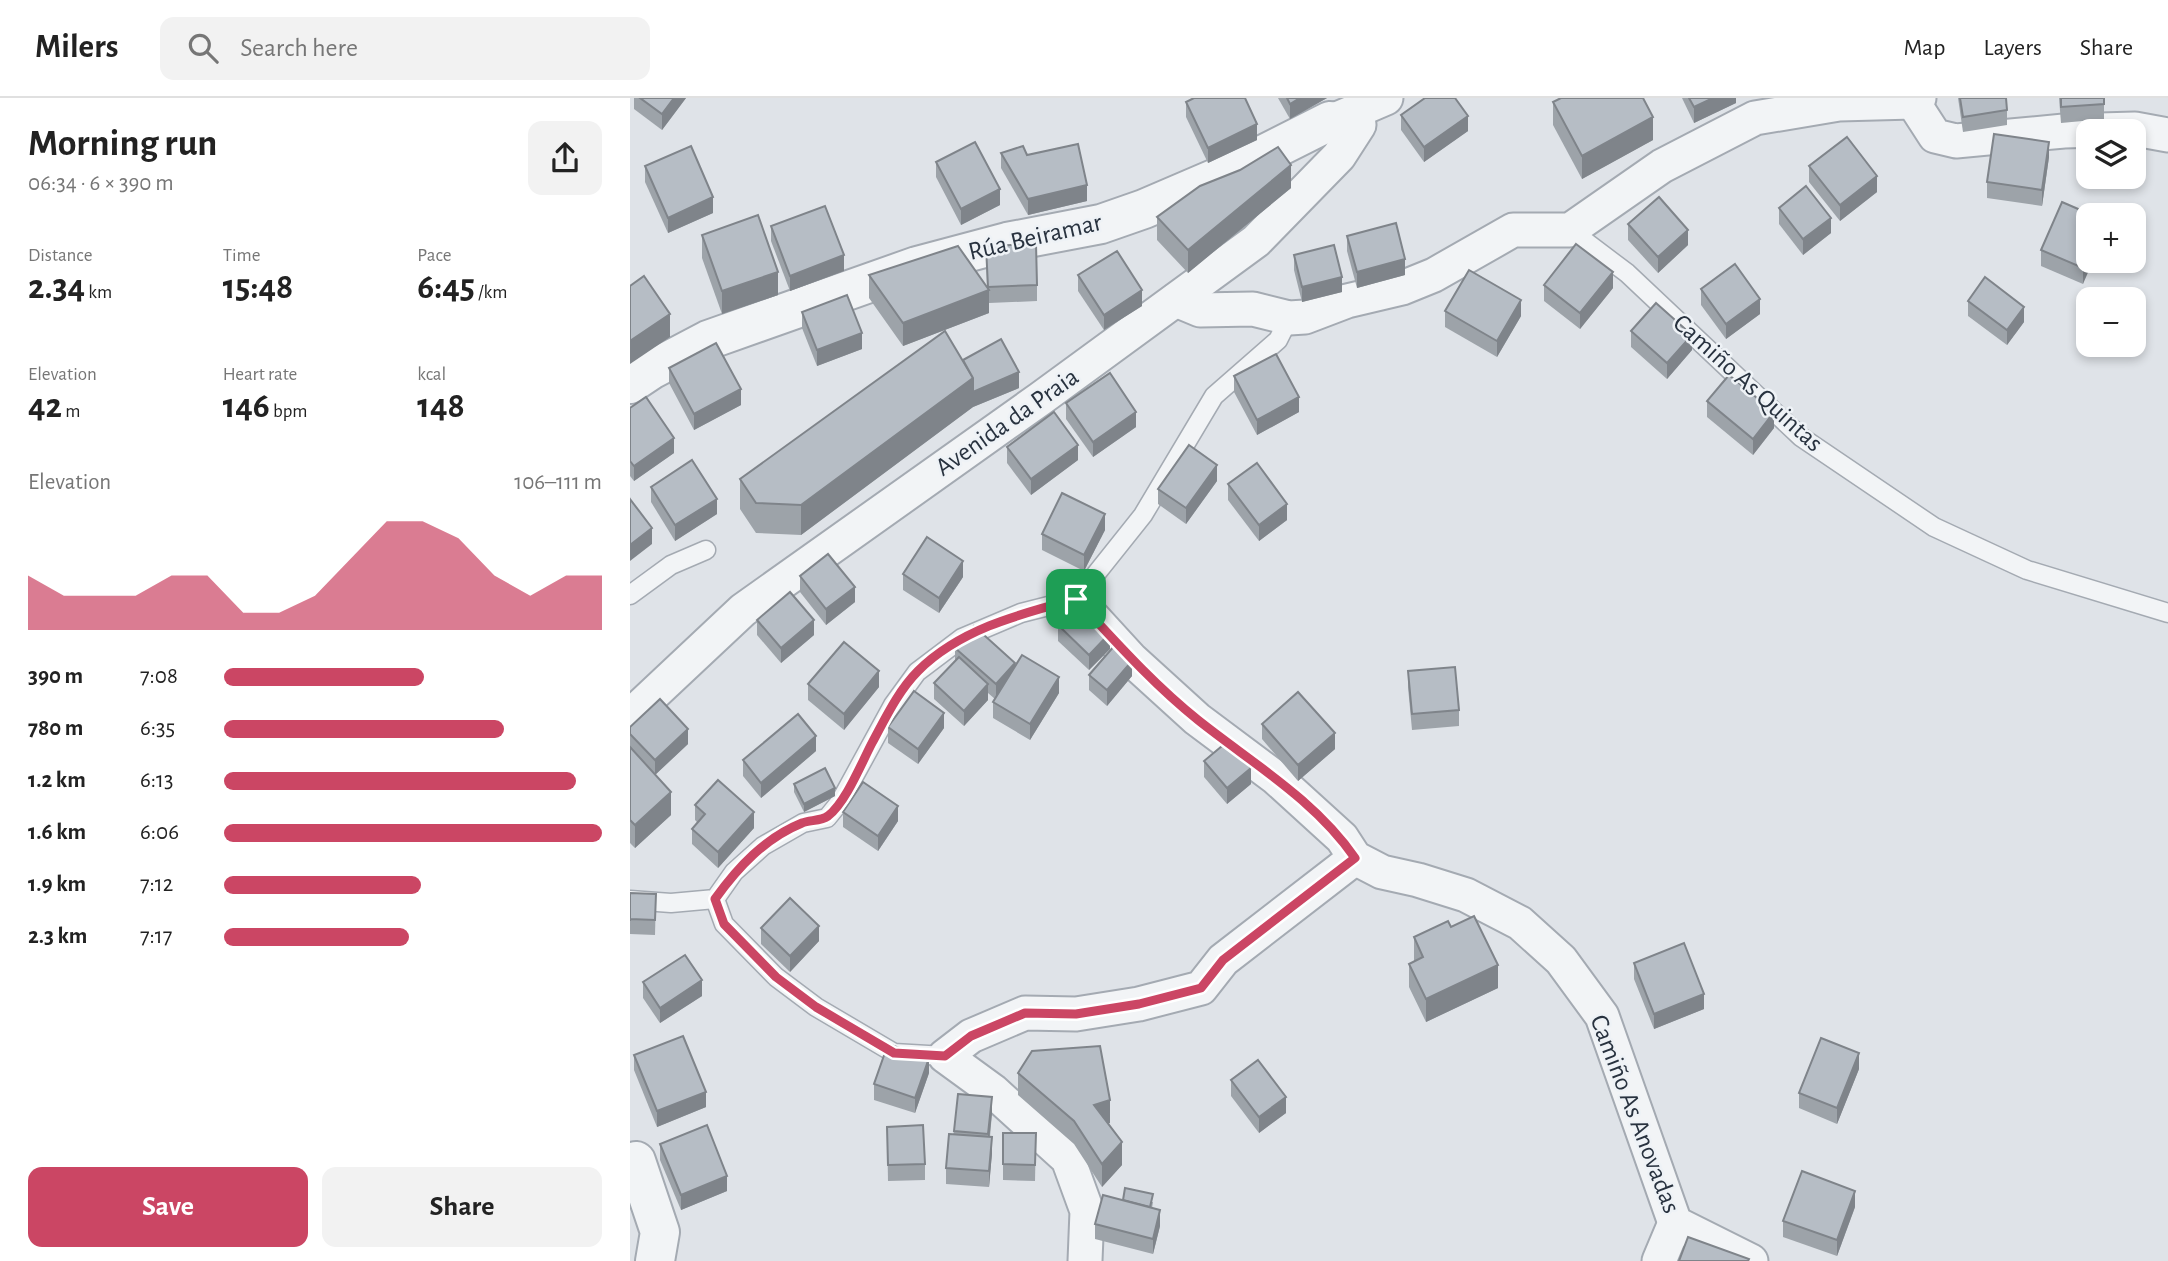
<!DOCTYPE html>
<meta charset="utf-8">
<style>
body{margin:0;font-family:"Alegreya Sans",sans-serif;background:#f2f2f2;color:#222;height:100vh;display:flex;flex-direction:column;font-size:26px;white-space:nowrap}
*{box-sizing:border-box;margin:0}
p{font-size:23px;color:#767676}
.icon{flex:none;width:38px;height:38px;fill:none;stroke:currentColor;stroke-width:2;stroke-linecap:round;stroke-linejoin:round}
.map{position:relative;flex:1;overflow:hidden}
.drawer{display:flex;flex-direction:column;background:#fff;width:630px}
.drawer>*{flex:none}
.tools{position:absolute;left:1446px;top:21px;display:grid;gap:14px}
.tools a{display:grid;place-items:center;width:70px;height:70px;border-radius:14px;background:#fff;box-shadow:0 4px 10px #0003;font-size:35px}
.pin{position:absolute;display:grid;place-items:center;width:60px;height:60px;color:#fff;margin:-30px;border-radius:14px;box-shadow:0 4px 10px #0006}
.round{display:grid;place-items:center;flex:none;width:74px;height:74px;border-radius:14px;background:#f2f2f2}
.overview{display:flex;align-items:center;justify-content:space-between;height:119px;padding:0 28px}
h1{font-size:38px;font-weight:700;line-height:52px}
.stats{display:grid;grid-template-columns:repeat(3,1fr);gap:10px;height:119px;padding:7px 28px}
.stats div{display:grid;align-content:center}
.stats b{font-size:35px;font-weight:700}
.stats small{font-size:19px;font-weight:400}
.stats p{font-size:19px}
.chart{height:196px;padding:14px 28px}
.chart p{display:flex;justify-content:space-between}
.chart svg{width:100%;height:126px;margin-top:7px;fill:#cb4664;opacity:.7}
.primary-button{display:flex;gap:14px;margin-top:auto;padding:14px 28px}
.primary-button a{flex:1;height:80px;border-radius:14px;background:#cb4664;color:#fff;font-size:28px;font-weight:700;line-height:80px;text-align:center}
.primary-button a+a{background:#f2f2f2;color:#222}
ul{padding:0 28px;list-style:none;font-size:23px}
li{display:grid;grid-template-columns:112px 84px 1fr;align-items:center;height:52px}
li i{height:18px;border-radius:9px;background:#cb4664}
header{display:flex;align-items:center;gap:42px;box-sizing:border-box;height:98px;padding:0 35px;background:#fff;border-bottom:2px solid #e0e0e0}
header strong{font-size:33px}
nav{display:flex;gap:38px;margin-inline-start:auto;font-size:24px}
.search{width:490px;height:63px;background:#f2f2f2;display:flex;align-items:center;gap:18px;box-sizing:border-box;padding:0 24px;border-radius:14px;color:#767676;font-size:26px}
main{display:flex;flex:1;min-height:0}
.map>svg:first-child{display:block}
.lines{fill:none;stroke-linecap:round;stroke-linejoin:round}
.service-casing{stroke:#a4aab2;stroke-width:21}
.minor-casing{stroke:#a4aab2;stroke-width:37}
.tertiary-casing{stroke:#a4aab2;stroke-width:42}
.service{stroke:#f2f4f6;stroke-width:18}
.minor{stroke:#f2f4f6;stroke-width:33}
.tertiary{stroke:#f2f4f6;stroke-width:38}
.wall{fill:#9da3a9}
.shaded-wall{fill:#7f848a}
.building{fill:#b6bdc5;stroke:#7f848a;stroke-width:2}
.route-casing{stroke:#fff;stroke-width:14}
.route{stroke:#cb4664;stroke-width:9}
.labels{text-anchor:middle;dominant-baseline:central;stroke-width:5;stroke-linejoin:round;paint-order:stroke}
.street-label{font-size:26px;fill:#28323f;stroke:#eef2f6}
</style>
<header>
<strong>Milers</strong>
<div class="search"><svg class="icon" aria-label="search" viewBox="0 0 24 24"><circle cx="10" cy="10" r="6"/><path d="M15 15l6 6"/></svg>Search here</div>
<nav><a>Map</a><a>Layers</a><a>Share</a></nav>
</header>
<main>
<section class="drawer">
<div class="overview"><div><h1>Morning run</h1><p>06:34 · 6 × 390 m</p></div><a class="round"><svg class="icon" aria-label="share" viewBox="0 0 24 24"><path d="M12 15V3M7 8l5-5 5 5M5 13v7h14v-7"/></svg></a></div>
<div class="stats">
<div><p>Distance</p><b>2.34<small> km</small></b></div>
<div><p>Time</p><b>15:48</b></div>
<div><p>Pace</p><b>6:45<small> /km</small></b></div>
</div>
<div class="stats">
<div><p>Elevation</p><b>42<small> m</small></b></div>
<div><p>Heart rate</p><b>146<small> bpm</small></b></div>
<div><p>kcal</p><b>148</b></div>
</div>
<div class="chart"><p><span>Elevation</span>106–111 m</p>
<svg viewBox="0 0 160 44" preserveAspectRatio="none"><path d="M0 44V25L10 32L20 32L30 32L40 25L50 25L60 38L70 38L80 32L90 19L100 6L110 6L120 12L130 25L140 32L150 25L160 25V44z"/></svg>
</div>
<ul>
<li><b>390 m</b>7:08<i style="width:53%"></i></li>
<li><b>780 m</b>6:35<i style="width:74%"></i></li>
<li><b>1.2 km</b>6:13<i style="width:93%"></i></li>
<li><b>1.6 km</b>6:06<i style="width:100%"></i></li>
<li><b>1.9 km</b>7:12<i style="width:52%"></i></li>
<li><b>2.3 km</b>7:17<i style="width:49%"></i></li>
</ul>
<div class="primary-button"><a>Save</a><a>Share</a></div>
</section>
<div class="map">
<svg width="1538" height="1163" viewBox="0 0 1538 1163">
<rect width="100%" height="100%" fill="#dfe3e8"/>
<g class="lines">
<!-- service casing -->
<g class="service-casing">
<g id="service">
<path d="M940,132L997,175L1171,339L1304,429L1397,472L1538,515"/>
<path d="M0,497L41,467L76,452"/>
<path d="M85,801L94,826L146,879L186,909L264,955L315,958"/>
<path d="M0,802L41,805L85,801L104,774L133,748L173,725L197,720L210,704L263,607L287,574L332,540L391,515L446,501L513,417L584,298L648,242L659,220"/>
</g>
</g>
<!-- minor casing -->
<g class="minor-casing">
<g id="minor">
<path d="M1283,4L1305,38L1326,43L1434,33L1505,31L1538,37"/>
<path d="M707,21L756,0"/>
<path d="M546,202L570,212L623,211L659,220L675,219L717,203L772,190L804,177L883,132H940L1032,68L1125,20L1209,6L1283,4L1289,0"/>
<path d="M446,501L501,561L567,621L646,680L712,740L725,760L752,774L788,782L836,797L890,825L931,862L972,918L1045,1125L1121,1163"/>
<path d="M0,618L113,512L410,301L626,143L709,58L729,27L727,12"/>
<path d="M455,1163L457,1113L438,1061L363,993L315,958L341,938L395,915L446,916L509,906L571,890L593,862L725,760"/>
<path d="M1029,1163L1045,1125"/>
</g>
</g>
<!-- tertiary casing -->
<g class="tertiary-casing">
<g id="tertiary">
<path d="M0,286L21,272L78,242L287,168L377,144L471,126L514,111L591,78L700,23"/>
<path d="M6,1063L30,1134L25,1163"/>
</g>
</g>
<!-- service -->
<use href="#service" class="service"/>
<!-- minor -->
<use href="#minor" class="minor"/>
<!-- tertiary -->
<use href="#tertiary" class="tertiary"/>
</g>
<!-- wall -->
<g class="wall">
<path d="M4,0H56L32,32L4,11Z"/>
<path d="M648,0H697L660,21Z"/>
<path d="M1052,0H1106V5L1064,25Z"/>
<path d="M1328,0H1376L1377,12V27L1333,34Z"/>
<path d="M1429,0H1474V21L1431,25Z"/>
<path d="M556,4L627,42L578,65L556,19Z"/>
<path d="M923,4L1023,42L952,81L923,27Z"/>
<path d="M771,17L838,33L794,64L771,32Z"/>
<path d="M371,55L397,57L457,103L398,117L371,70Z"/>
<path d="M1419,59L1412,108L1357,100V84Z"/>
<path d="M306,64L370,107L331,127L306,79Z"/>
<path d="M15,68L83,115L38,135L15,84Z"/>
<path d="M1179,68L1247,94L1210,123L1179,84Z"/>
<path d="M610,72L661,90L558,175L527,142V119Z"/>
<path d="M1149,110L1201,135L1173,157L1149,126Z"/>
<path d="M1462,117L1453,186L1411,168V152Z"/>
<path d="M998,126L1058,147L1028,175L998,142Z"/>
<path d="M141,128L214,173L160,193L141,143Z"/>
<path d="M72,137L148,197L92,216L72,160Z"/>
<path d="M717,138L775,177L727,190L717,153Z"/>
<path d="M356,148L407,187V203L359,205V215L273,248L239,200V177L357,190Z"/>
<path d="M664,157L712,194L672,204L664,172Z"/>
<path d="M448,177L512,208L474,232L448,193Z"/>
<path d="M914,187L983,190L950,231L914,203Z"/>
<path d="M1071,191L1130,216L1096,241L1071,207Z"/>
<path d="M1338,203L1394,224L1377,247L1338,218Z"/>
<path d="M815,213L891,218L867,259L815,229Z"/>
<path d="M172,214L232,251L187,268L172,230Z"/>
<path d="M1001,233L1062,252L1037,281L1001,249Z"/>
<path d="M333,262L389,290L343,309L171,437L126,435L110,411V381Z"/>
<path d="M39,270L111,307L64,332L39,285Z"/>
<path d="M604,278L669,314L627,337L604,294Z"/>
<path d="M1077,303L1144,330L1123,357L1077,319Z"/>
<path d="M436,305L506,329L463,359L436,321Z"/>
<path d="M0,310L44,355L4,383L0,378Z"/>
<path d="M377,349L448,362L401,397L377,365Z"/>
<path d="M587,383L556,426L528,406V391Z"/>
<path d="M598,386L657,422L629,443L598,402Z"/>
<path d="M21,389L87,416L45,443L21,404Z"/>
<path d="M475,432L454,473L412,452V436Z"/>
<path d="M273,476L333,479L309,515L273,492Z"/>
<path d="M170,478L225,504L196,527L170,494Z"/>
<path d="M127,522L184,537L151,565L127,537Z"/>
<path d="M428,527L480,551L459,572L428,543Z"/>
<path d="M325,550L385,568L429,595L400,642L363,620V604L365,601L358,595V602L334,628L304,601V585L325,564Z"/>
<path d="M778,573L829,612V628L782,632L778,589Z"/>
<path d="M459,577L502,578L477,608L459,592Z"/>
<path d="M178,586L249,589L214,632L178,602Z"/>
<path d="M632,626L705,651L668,683L632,641Z"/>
<path d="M0,629L58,646L25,677L41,717L5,750L0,745Z"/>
<path d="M258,629L314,630L288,666L258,645Z"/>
<path d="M186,653L131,700L113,678V662Z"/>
<path d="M574,663L621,686L597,706L574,679Z"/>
<path d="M164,686L205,698L174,714L164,694Z"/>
<path d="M65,707L124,730L88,770L62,746V731L68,725L65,722Z"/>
<path d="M213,714L268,723L248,753L213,729Z"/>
<path d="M0,795L26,796L25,837L0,836Z"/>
<path d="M821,829L868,890L796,924L779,889V866L784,864V839Z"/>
<path d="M131,830L189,843L160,874L131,846Z"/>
<path d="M1004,865L1074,911L1024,931L1004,881Z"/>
<path d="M13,884L72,898L30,925L13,900Z"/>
<path d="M4,957L76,1009L27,1029L4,972Z"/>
<path d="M1229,971L1207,1026L1169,1010V995Z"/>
<path d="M299,975L285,1015L244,1002V986Z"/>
<path d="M388,975L480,1025H478L492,1067L472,1089L444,1046L388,997Z"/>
<path d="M601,982L656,1015L629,1035L601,998Z"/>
<path d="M362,1015L360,1039L362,1055L359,1089L316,1086V1070L324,1033Z"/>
<path d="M257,1029L295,1066V1082L258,1083Z"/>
<path d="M373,1035H406L405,1083L373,1082Z"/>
<path d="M30,1046L97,1093L51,1112L30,1062Z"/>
<path d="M493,1102L523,1104L522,1110L530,1128L523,1156L465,1141V1126Z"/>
<path d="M1225,1109L1207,1158L1153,1139V1123Z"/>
</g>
<!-- shaded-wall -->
<g class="shaded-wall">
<path d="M44,0H56L32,32V16Z"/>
<path d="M670,0H697L660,21V6Z"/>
<path d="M1083,0H1106V5L1064,25V9Z"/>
<path d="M838,18V33L794,64V49Z"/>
<path d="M1023,19V42L952,81V58Z"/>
<path d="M627,26V42L578,65V50Z"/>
<path d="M1419,44V59L1412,108V92Z"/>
<path d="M661,67V90L558,175V152Z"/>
<path d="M1247,78V94L1210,123V107Z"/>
<path d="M457,87V103L398,117V101Z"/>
<path d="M370,91V107L331,127V111Z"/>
<path d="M83,99V115L38,135V120Z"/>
<path d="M1201,120V135L1173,157V141Z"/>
<path d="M1058,132V147L1028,175V159Z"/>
<path d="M214,157V173L160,193V178Z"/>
<path d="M1458,158V163H1463L1453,186V170Z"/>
<path d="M775,161V177L727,190V174Z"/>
<path d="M148,174V197L92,216V193Z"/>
<path d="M983,174V190L950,231V215Z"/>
<path d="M712,179V194L672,204V189Z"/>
<path d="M359,192V215L273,248V225Z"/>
<path d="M512,192V208L474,232V217Z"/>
<path d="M1130,201V216L1096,241V226Z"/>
<path d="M891,202V218L867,259V243Z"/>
<path d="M1394,209V224L1377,247V232Z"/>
<path d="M40,216V239L0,266V243Z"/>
<path d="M232,235V251L187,268V252Z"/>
<path d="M1062,237V252L1037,281V265Z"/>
<path d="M389,274V290L343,309L171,437V407L343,280Z"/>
<path d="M111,291V307L64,332V316Z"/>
<path d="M669,299V314L627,337V322Z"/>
<path d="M506,314V329L463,359V344Z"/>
<path d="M1144,314V330L1123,357V341Z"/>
<path d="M44,340V355L4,383V368Z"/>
<path d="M448,347V362L401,397V381Z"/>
<path d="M587,367V383L556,426V410Z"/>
<path d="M87,401V416L45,443V427Z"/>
<path d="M657,406V422L629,443V427Z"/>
<path d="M475,416V432L454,473V457Z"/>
<path d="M22,430V446L0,463V447Z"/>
<path d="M333,463V479L309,515V500Z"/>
<path d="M225,489V504L196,527V511Z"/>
<path d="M184,522V537L151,565V550Z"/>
<path d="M480,535V551L459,572V557Z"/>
<path d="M502,563V578L477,608V592Z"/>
<path d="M385,565V580L366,602V586Z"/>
<path d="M249,573V589L214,632V616Z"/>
<path d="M429,579V595L400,642V626Z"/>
<path d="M358,586V602L334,628V613Z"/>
<path d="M314,615V630L288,666V651Z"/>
<path d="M58,631V646L25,677V662Z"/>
<path d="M705,635V651L668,683V667Z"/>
<path d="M186,638V653L131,700V685Z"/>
<path d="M621,670V686L597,706V690Z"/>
<path d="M205,690V698L174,714V706Z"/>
<path d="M41,694V717L5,750V727Z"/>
<path d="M268,708V723L248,753V738Z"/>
<path d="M124,714V730L88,770V754Z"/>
<path d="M189,828V843L160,874V858Z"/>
<path d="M868,867V890L796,924V901Z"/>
<path d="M72,882V898L30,925V910Z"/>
<path d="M1074,896V911L1024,931V916Z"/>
<path d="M1229,955V971L1207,1026V1010Z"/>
<path d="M299,960V975L285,1015V1000Z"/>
<path d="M76,994V1009L27,1029V1013Z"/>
<path d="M362,999V1015L358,1052V1036Z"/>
<path d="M656,999V1015L629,1035V1019Z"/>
<path d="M480,1002V1025L464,1030V1007Z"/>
<path d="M362,1039V1055L359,1089V1073Z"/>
<path d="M492,1044V1067L472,1089V1066Z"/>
<path d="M97,1078V1093L51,1112V1097Z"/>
<path d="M1225,1093V1109L1207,1158V1142Z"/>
<path d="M530,1112V1128L523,1156V1141Z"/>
</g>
<!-- building -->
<g class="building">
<path d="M10,0H44L32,16Z"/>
<path d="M564,0H615L627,26L578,50L556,4Z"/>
<path d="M657,0H670L660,6Z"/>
<path d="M795,0H825L838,18L794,49L771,17Z"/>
<path d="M931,0H1013L1023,19L952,58L923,4Z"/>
<path d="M1059,0H1083L1064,9Z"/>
<path d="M1330,0H1376L1377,12L1333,19Z"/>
<path d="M1431,0H1474V6L1431,9Z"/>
<path d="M1364,36L1419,44L1412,92L1357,84Z"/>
<path d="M1217,39L1247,78L1210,107L1179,68Z"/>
<path d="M345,44L370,91L331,111L306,64Z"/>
<path d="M448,46L457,87L398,101L371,55L393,48L397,57Z"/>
<path d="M61,48L83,99L38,120L15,68Z"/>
<path d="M648,49L661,67L558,152L527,119L570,88L610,72Z"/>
<path d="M1176,88L1201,120L1173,141L1149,110Z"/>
<path d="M1029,99L1058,132L1028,159L998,126Z"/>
<path d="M1432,104L1462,117H1458V158L1453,170L1411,152Z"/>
<path d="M195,108L214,157L160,178L141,128Z"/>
<path d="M128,117L148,174L92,193L72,137Z"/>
<path d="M766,125L775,161L727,174L717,138Z"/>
<path d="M406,146L407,187L358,189L356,148Z"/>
<path d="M946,146L983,174L950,215L914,187Z"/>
<path d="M704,147L712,179L672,189L664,157Z"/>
<path d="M328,148L359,192L273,225L239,177Z"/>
<path d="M487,153L512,192L474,217L448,177Z"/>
<path d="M1105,166L1130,201L1096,226L1071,191Z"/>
<path d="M839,172L891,202L867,243L815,213Z"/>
<path d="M14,178L40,216L0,243V188Z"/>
<path d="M1355,179L1394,209L1377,232L1338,203Z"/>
<path d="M217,197L232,235L187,252L172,214Z"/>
<path d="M1026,205L1062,237L1037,265L1001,233Z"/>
<path d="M315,233L343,280L171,407L126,405L110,381Z"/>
<path d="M371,241L389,274L343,294V280L333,262Z"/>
<path d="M86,245L111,291L64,316L39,270Z"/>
<path d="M646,256L669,299L627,322L604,278Z"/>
<path d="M480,275L506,314L463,344L436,305Z"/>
<path d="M1099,277L1144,314L1123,341L1077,303Z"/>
<path d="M16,299L44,340L4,368L0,363V310Z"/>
<path d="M424,314L448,347L401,381L377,349Z"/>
<path d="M559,347L587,367L556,410L528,391Z"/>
<path d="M62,362L87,401L45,427L21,389Z"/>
<path d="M627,365L657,406L629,427L598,386Z"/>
<path d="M432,395L475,416L454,457L412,436Z"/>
<path d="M0,401L22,430L0,447Z"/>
<path d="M297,439L333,463L309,500L273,476Z"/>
<path d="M198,456L225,489L196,511L170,478Z"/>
<path d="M160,494L184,522L151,550L127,522Z"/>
<path d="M449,505L480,535L459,557L428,527Z"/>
<path d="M344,528L385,565L366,586L325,550Z"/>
<path d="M214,544L249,573L214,616L178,586Z"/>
<path d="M485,547L502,563L477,592L459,577Z"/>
<path d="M392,557L429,579L400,626L363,604Z"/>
<path d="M329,559L358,586L334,613L304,585Z"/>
<path d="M825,569L829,612L782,616L778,573Z"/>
<path d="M284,593L314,615L288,651L258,629Z"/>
<path d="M668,594L705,635L668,667L632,626Z"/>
<path d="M30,601L58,631L25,662L0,636V629Z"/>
<path d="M168,616L186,638L131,685L113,662Z"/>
<path d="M598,643L621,670L597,690L574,663Z"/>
<path d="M0,649L41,694L5,727L0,722Z"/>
<path d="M195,670L205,690L174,706L164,686Z"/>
<path d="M88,682L124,714L88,754L62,731L75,716L65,707Z"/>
<path d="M233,684L268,708L248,738L213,714Z"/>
<path d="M0,795L26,796L25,822L0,821V823Z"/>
<path d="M160,800L189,828L160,858L131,830Z"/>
<path d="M844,818L868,867L796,901L779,866L793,859L784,839L818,823L821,829Z"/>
<path d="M1054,845L1074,896L1024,916L1004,865Z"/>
<path d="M55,857L72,882L30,910L13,884Z"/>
<path d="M53,938L76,994L27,1013L4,957Z"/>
<path d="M1191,940L1229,955L1207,1010L1169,995Z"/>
<path d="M258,946L299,960L285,1000L244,986Z"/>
<path d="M470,948L480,1002L464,1007L492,1044L472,1066L444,1023L388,975L402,953Z"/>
<path d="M628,962L656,999L629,1019L601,982Z"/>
<path d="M328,996L362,999L358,1036L324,1033Z"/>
<path d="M77,1027L97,1078L51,1097L30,1046Z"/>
<path d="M293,1027L295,1066L258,1067L257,1029Z"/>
<path d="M373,1035H406L405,1067L373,1066Z"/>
<path d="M319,1036L362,1039L359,1073L316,1070Z"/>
<path d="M1172,1073L1225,1093L1207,1142L1153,1123Z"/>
<path d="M495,1090L523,1096L520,1109L493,1102Z"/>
<path d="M473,1097L530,1112L523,1141L465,1126Z"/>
<path d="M1058,1139L1119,1161L1118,1163H1049Z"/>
</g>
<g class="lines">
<!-- route casing -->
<g class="route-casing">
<path id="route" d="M446,501C485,543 523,586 568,622C622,665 685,702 725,760L593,862L571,890L509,906L446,916L395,915L341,938L315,958L264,955L186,909L146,879L94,826L85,801C108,769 135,740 172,725C180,722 191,723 198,718C216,704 231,666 242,645C255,621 268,593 288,573C330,531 390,516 446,501Z"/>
</g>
<!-- route -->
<use href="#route" class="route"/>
</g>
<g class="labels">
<!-- street labels -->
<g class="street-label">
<text transform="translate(405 139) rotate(-13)">Rúa Beiramar</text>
<text transform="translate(1118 285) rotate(42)">Camiño As Quintas</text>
<text transform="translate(377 324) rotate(-35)">Avenida da Praia</text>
<text transform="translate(1005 1016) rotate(69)">Camiño As Anovadas</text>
</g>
</g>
</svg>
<div class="tools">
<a><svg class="icon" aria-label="layers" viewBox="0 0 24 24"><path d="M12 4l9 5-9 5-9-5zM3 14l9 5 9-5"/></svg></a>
<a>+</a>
<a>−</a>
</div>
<div class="pin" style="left:446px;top:501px;background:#1e9e55"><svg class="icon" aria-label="arrive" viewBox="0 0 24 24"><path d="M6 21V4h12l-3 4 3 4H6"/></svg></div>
</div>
</main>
